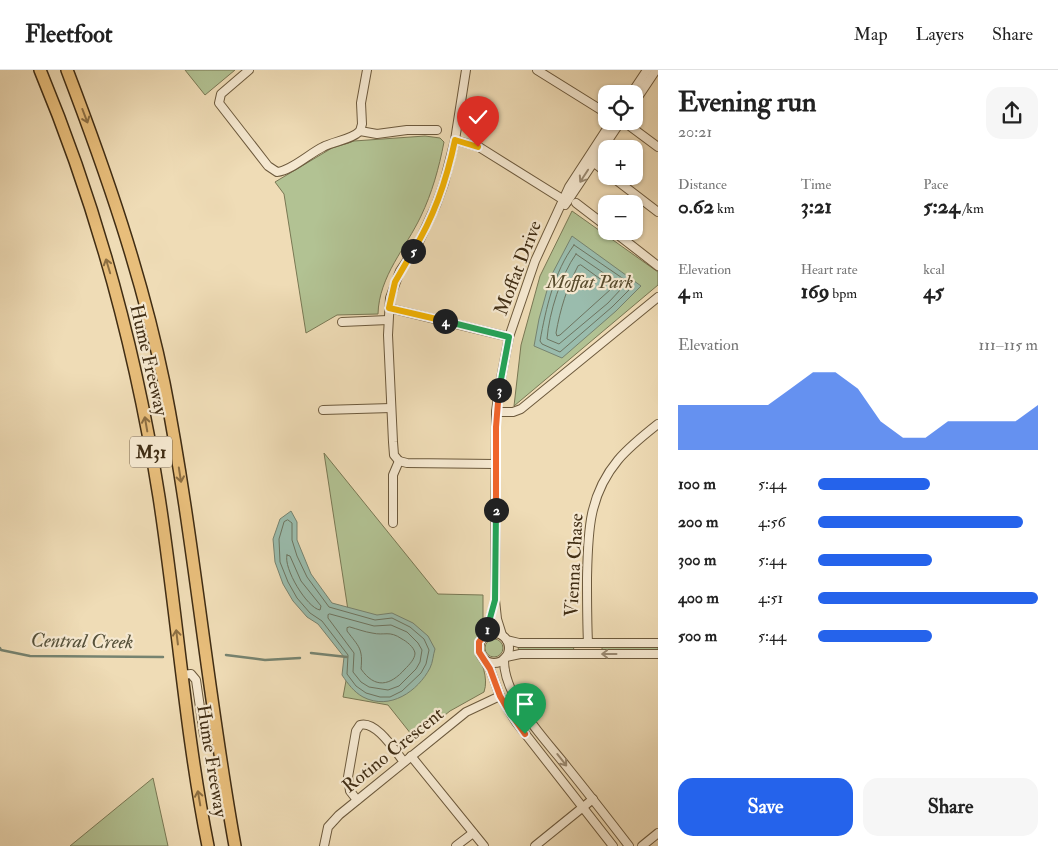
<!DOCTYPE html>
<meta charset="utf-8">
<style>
body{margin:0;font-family:"IM FELL Double Pica",serif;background:#f6f6f6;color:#222;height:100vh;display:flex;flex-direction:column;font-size:19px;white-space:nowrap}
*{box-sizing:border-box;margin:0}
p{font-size:16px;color:#767676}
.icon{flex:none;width:28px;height:28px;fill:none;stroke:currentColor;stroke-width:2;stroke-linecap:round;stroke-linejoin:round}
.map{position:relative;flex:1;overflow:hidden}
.drawer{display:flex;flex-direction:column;background:#fff;width:400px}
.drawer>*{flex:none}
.buttons{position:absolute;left:598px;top:15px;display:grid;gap:10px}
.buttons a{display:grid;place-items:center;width:45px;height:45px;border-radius:10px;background:#fff;box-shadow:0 1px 4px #0004;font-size:25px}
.pin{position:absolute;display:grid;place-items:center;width:42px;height:42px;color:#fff;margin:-51px -21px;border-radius:50% 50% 50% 0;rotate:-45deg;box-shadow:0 0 5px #0007}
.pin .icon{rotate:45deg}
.km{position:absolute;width:25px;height:25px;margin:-12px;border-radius:50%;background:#222;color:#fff;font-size:14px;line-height:25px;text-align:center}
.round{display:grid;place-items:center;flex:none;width:52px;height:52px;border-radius:15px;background:#f6f6f6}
.summary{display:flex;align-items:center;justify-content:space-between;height:85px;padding:0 20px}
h1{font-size:28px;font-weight:700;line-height:38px}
.stats{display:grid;grid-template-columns:repeat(3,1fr);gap:8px;height:85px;padding:5px 20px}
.stats div{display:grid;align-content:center}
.stats b{font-size:21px;font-weight:700}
.stats small{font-size:14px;font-weight:400}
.stats p{font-size:14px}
.chart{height:140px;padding:10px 20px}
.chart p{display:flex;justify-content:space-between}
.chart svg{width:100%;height:90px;margin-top:5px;fill:#2563eb;opacity:.7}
.button{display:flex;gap:10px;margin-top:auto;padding:10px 20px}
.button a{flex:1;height:58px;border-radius:15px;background:#2563eb;color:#fff;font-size:20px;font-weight:700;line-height:58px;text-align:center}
.button a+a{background:#f6f6f6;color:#222}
ul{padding:0 20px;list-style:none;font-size:16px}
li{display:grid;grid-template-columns:80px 60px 1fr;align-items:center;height:38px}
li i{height:12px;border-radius:6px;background:#2563eb}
header{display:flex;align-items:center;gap:30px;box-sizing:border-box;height:70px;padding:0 25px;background:#fff;border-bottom:1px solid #e0e0e0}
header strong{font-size:24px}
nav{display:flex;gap:28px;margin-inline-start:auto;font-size:18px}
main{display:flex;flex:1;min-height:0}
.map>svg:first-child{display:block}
.green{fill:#b2c293;stroke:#797854}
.water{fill:#9abcad;stroke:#768370}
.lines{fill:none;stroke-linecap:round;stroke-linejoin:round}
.shore{stroke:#6d7460;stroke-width:1}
.stream{stroke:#768370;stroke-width:2.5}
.minor-casing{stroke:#6c593c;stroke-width:10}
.highway-casing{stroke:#402d14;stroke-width:14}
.minor{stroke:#f5e8d0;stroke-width:8}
.highway{stroke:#e8be7b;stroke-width:11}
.oneway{stroke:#8c6e42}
.oneway2{stroke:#9a8a72}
.split-1-casing{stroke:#fff;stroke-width:10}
.split-2-casing{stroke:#fff;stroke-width:10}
.split-3-casing{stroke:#fff;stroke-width:10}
.split-4-casing{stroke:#fff;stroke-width:10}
.split-5-casing{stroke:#fff;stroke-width:10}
.split-6-casing{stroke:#fff;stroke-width:10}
.split-1{stroke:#f0652b;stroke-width:6}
.split-2{stroke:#22a559;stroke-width:6}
.split-3{stroke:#f0652b;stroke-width:6}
.split-4{stroke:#22a559;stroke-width:6}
.split-5{stroke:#f5b400;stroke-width:6}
.split-6{stroke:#f5b400;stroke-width:6}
.labels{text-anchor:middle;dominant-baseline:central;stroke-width:4.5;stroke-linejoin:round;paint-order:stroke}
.shield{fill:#f5e8d0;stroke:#76654c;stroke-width:1}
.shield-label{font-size:18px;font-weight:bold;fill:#402d14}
.street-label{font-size:19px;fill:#402d14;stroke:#f5e8d0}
.park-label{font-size:19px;font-style:italic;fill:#574b2d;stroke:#f5e8d0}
.water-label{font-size:20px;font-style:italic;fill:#56513a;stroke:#f5e8d0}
</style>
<header>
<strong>Fleetfoot</strong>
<nav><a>Map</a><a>Layers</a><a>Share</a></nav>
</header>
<main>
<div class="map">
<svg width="658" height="776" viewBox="0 0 658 776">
<rect width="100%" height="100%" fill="#efdcb6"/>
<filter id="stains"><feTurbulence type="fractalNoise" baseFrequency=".004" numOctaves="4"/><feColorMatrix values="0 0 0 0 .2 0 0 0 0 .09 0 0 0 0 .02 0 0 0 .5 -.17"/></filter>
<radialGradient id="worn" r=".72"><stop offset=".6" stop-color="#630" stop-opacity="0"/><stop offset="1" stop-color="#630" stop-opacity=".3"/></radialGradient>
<!-- green -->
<g class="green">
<path d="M185,0H235L205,25Z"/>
<path d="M425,66L440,68L444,72C439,98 432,123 421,146C406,178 379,206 378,244L337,245L306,263L284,124L275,112L332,78L354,71Z"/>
<path d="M572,141L658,202V215L514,336L521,275L540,206Z"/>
<path d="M324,383L438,524L483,525V555L475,577C481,590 489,608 484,622L450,641L415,669L388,635L343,627L353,573Z"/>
<circle cx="494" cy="578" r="9"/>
<rect x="602" y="575" width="56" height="7"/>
<path d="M573,576L574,580L519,582L518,577Z"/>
<path d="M153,708L168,776H70Z"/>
</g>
<!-- water -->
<g class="water">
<path d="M572,166L641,216L616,241L562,288L534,276L539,249L551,206Z"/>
<path d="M291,441L297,452V470L311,504L332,533L377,545L392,543L413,553L428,566L435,579C433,585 433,592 430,598C418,621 390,641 363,627C354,622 348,614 342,605L344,587L318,554L307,547L293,531L283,514L275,492L273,469L280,449Z"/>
</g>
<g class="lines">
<!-- shore -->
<g class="shore">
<path d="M574,175L631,214L632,217L612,237L560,282L542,274L540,271C546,238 554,202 574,175Z"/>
<path d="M576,184L621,215L622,218L608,233L559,274L547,269C549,243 561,205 576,184Z"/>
<path d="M581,195L610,216L611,219L560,265L557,266L556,263C560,240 567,217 578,196Z"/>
<path d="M288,450L292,453V470L297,486L307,507L329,537L375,550L392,548L410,557L424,569L429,580L426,594L421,603L402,621L390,627H380L366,623L356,616L347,604L348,585L322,551L310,543L297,528L288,512L280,492L279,469L284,452Z"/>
<path d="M287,485L290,486L301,511L321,536L320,540C307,538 283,498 287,485Z"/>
<path d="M330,544L374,556L391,555L407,562L418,573L422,580L420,592L416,599L399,616L388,620L369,617L361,612L353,602L354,583L328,548V545Z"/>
<path d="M350,557C357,559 365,562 372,563C385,566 389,560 402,569C406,571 414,577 415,583C415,589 409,595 405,599C390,616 375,619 361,599C363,578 359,577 347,561V558Z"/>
</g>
<!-- stream -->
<g class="stream">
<path d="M0,578L1,580L30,586L163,587"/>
<path d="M311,583L347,587"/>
<path d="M226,585L265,590L300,588"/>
</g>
<!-- minor casing -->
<g class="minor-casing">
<g id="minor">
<path d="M249,0L221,24L219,33L268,96L277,102C291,101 310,83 323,77C334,71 351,70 360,61L362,54L361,33L367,0"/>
<path d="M537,0L606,43"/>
<path d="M631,24L647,0"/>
<path d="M634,33L656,0"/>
<path d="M623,51L658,77"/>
<path d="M360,61L377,64L407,60H437"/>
<path d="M455,70L466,0"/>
<path d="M593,92L606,102"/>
<path d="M611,106L658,142"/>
<path d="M576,133L606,156"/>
<path d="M565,135L621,51"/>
<path d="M613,161L658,196"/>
<path d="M389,238L509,267"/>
<path d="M342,252L388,250"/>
<path d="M323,340L391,338"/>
<path d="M496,342H513L521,339L658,227"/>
<path d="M399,391L394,385L393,372L388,265L390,228L400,201L418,174L436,135L444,113L455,70L479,77L567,132"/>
<path d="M399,391L407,393L495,394"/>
<path d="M393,453V405L399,391"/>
<circle cx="494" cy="578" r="15"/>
<path d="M485,565L494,536"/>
<path d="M502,565L497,549L495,530L496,342L499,319L509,267L535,191L569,117L612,51"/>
<path d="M507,570L519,573H658"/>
<path d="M588,573C587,551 587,530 587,508C588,463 588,426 618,390C630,376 644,365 658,354"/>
<path d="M506,587L520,584H658"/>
<path d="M504,589C503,627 545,669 567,697C588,723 609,750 629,776"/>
<path d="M484,590L490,599L500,626L516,652L613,776"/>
<path d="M182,605L191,604L196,610L204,665L208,670H217"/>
<path d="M411,686L484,776"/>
<path d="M357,730L350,721L348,707L356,661L360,655C376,650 395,681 404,692"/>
<path d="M324,776L328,757L339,745L466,642L500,626"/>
<path d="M456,776L473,763"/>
<path d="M535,776L593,729"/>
<path d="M642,776L658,763"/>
</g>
</g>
<!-- highway casing -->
<g class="highway-casing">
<g id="highway">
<path d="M40,0C97,137 136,281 159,427C177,543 185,661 208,776"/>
<path d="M67,0C106,102 142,206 164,313C194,466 207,622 235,776"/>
</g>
</g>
<!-- minor -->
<use href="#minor" class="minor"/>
<!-- highway -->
<use href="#highway" class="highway"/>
</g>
<!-- one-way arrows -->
<defs><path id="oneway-shaft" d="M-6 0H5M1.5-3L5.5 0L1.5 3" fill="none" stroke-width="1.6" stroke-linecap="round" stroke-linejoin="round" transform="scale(1.25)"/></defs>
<g class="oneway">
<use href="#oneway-shaft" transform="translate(85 46) rotate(69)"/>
<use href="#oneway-shaft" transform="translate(108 196) rotate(-107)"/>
<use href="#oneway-shaft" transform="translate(146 354) rotate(-100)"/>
<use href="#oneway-shaft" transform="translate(180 405) rotate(81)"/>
<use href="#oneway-shaft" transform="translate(177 567) rotate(-97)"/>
<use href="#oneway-shaft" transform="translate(199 728) rotate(-100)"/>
</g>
<g class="oneway2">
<use href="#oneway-shaft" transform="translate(584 106) rotate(123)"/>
<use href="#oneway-shaft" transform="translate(609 584) rotate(-180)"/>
<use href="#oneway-shaft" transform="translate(562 690) rotate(52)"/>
</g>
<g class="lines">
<!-- split-1 casing -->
<g class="split-1-casing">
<path id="split-1" d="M487,559L485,565L479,572V582L490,599L500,626L507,638L525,664"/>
</g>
<!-- split-2 casing -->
<g class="split-2-casing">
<path id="split-2" d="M487,559L495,530L496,440"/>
</g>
<!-- split-3 casing -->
<g class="split-3-casing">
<path id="split-3" d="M496,440V357L499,320"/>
</g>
<!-- split-4 casing -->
<g class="split-4-casing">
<path id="split-4" d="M445,251L509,267L499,320"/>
</g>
<!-- split-5 casing -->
<g class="split-5-casing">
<path id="split-5" d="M413,181L395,212L389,238L445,251"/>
</g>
<!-- split-6 casing -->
<g class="split-6-casing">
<path id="split-6" d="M413,181C434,147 447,109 455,70L478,77"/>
</g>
<!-- split-1 -->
<use href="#split-1" class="split-1"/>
<!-- split-2 -->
<use href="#split-2" class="split-2"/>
<!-- split-3 -->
<use href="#split-3" class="split-3"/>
<!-- split-4 -->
<use href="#split-4" class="split-4"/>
<!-- split-5 -->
<use href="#split-5" class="split-5"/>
<!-- split-6 -->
<use href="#split-6" class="split-6"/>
</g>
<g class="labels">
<!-- shield labels -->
<rect class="shield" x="130" y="366.5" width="42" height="31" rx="4"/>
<g class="shield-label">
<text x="151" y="382">M31</text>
</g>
<!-- street labels -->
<g class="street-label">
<text transform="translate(518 198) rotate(-69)">Moffat Drive</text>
<text transform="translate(149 290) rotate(77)">Hume Freeway</text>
<text transform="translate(574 495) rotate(-87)">Vienna Chase</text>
<text transform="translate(393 680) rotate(-39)">Rotino Crescent</text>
<text transform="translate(212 691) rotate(81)">Hume Freeway</text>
</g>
<!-- park labels -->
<g class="park-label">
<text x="590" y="212">Moffat Park</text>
</g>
<!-- water labels -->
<g class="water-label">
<text transform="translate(82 571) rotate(1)">Central Creek</text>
</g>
</g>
<rect width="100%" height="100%" filter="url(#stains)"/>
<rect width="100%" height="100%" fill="url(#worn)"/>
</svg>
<div class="buttons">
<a><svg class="icon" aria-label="locate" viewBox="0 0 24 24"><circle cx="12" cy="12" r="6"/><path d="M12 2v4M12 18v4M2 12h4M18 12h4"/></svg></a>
<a>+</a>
<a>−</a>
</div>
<div class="pin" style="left:525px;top:664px;background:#1e9e55"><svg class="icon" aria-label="arrive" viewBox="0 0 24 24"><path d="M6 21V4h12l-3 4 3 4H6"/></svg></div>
<div class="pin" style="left:478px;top:77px;background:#d93025"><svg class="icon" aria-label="check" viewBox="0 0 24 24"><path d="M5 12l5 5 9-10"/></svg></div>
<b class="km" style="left:487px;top:559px">1</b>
<b class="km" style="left:496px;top:440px">2</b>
<b class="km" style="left:499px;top:320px">3</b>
<b class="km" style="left:445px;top:251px">4</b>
<b class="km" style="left:413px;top:181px">5</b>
</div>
<section class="drawer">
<div class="summary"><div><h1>Evening run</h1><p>20:21</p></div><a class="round"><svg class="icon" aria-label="share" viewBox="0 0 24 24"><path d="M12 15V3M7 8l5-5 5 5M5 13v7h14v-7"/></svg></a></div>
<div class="stats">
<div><p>Distance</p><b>0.62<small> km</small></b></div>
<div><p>Time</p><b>3:21</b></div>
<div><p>Pace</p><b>5:24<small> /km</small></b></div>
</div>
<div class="stats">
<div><p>Elevation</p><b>4<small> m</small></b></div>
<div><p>Heart rate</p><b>169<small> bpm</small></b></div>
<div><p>kcal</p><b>45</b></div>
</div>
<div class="chart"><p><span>Elevation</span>111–115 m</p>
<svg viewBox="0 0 160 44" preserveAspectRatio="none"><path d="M0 44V22L10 22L20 22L30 22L40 22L50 14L60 6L70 6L80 14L90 30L100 38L110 38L120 30L130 30L140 30L150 30L160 22V44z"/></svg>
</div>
<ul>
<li><b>100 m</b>5:44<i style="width:51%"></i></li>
<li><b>200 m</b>4:56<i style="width:93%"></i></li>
<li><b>300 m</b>5:44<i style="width:52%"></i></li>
<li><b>400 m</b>4:51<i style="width:100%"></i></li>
<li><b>500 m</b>5:44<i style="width:52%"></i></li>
</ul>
<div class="button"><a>Save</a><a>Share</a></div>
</section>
</main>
